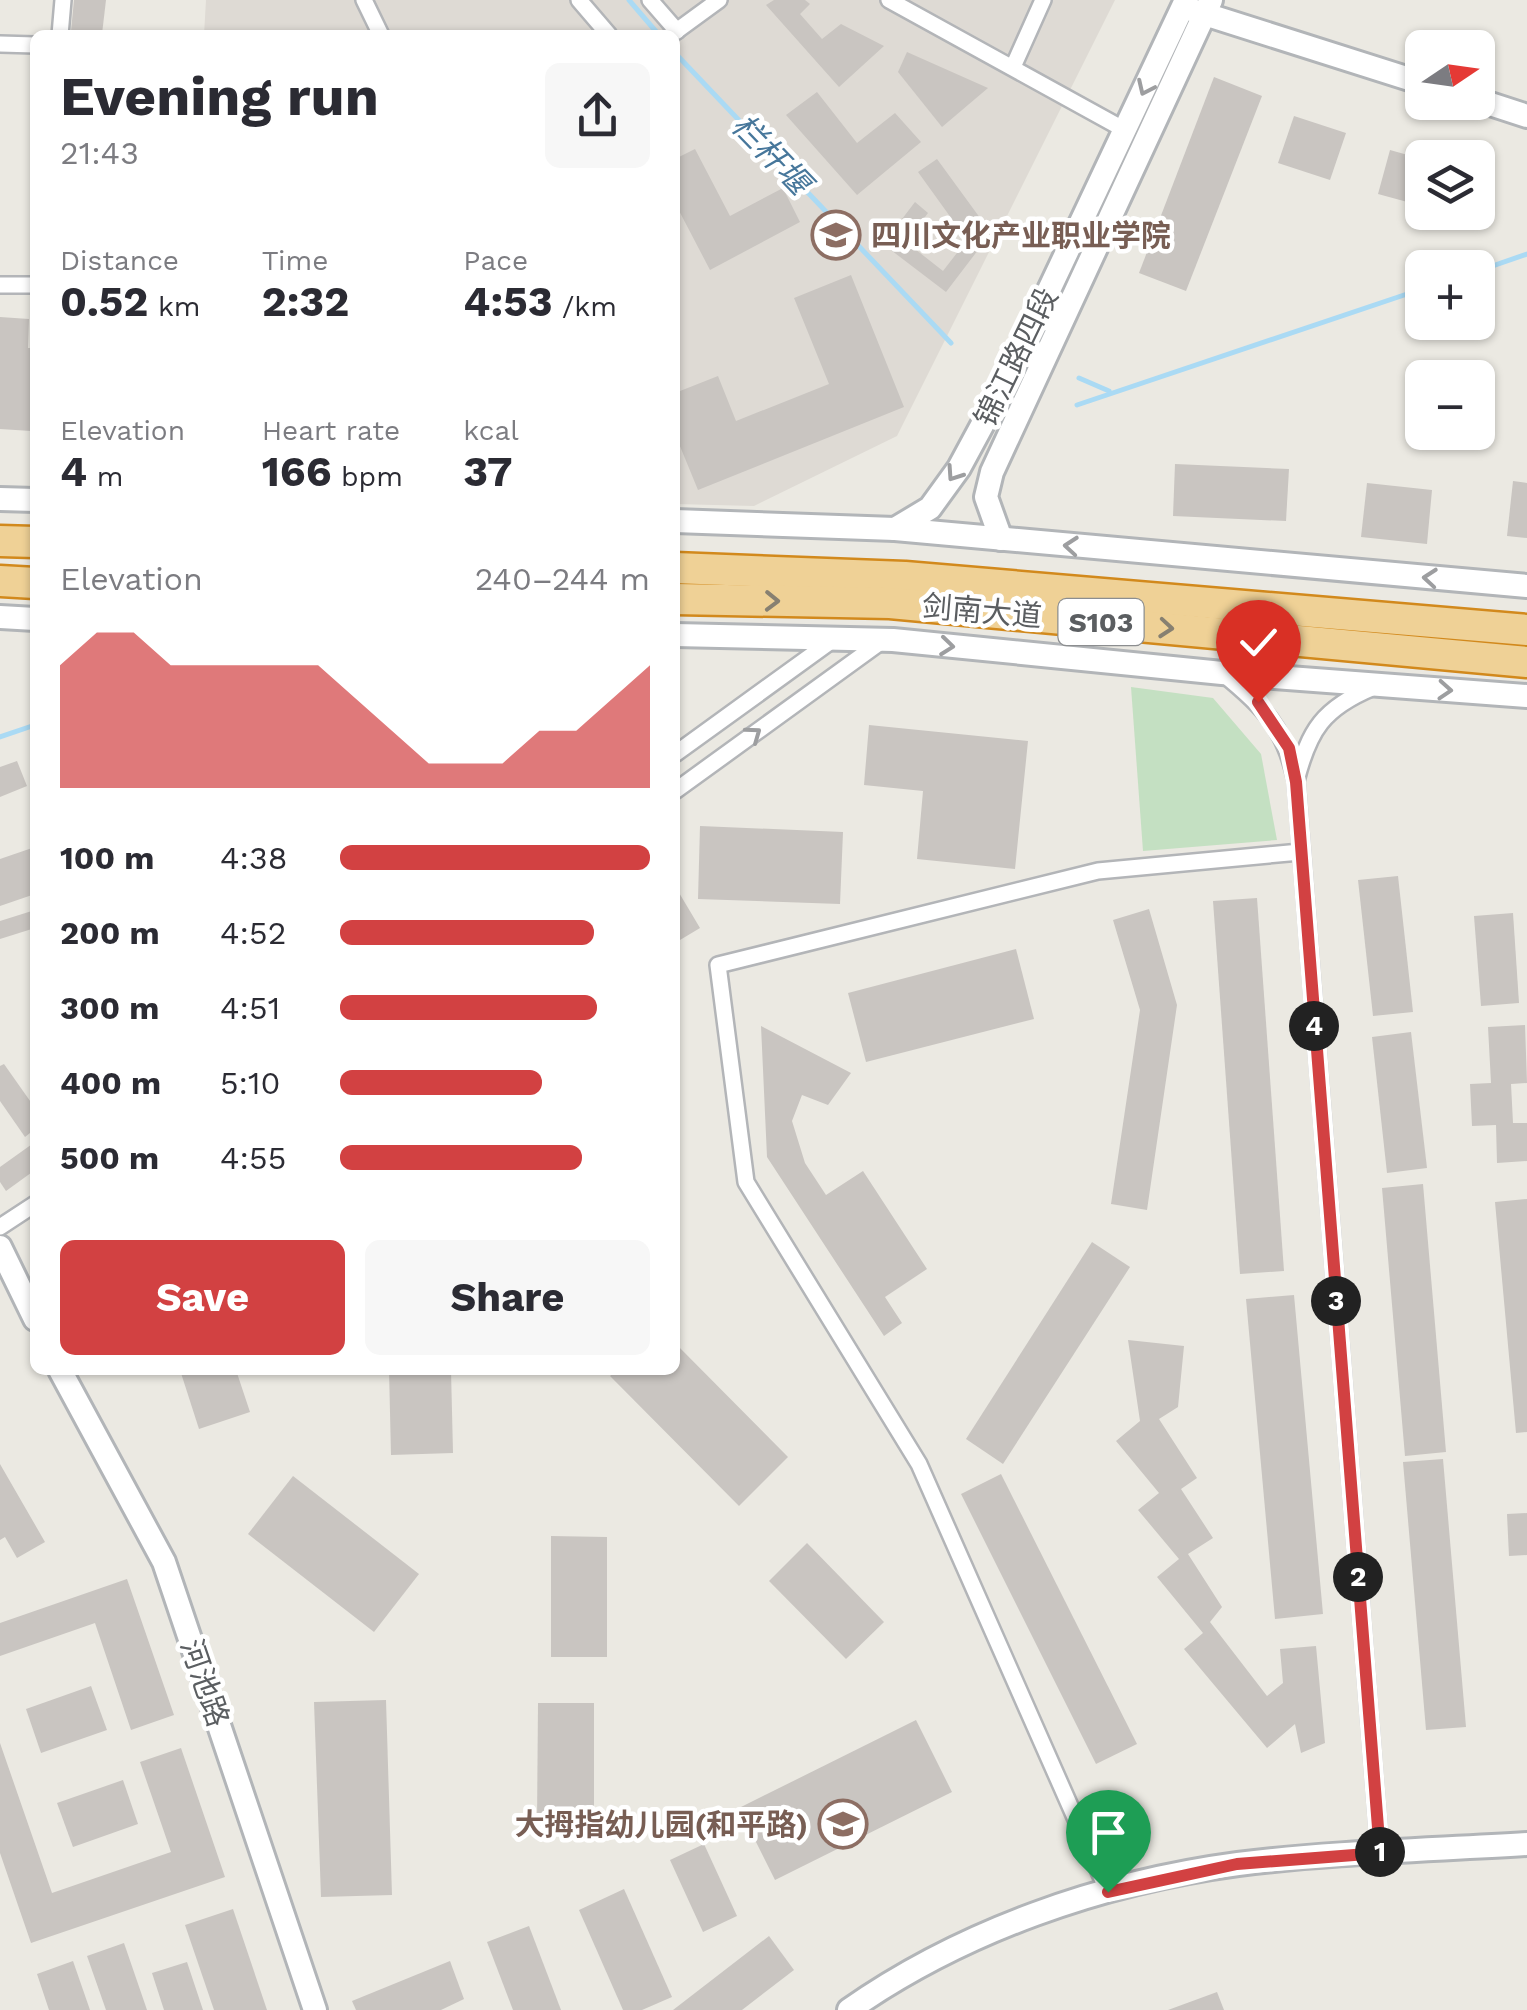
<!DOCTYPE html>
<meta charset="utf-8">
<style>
body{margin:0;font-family:"Work Sans","Noto Sans SC",sans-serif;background:#f7f7f7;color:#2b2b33;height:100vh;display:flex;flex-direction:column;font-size:38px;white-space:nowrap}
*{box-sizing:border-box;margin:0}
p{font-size:32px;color:#7c7c81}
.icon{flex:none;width:55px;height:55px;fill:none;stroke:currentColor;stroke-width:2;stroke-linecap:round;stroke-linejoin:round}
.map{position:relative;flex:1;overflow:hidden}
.panel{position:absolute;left:30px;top:30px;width:650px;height:1345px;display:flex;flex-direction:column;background:#fff;border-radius:15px;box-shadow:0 2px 8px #0004}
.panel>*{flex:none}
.needle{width:65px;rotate:77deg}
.tools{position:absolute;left:1405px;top:30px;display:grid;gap:20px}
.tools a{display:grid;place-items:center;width:90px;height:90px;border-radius:15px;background:#fff;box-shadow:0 2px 8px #0004;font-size:50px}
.pin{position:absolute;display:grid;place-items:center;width:85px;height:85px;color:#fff;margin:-102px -42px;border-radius:50% 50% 50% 0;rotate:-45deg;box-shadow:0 0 10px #0007}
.pin .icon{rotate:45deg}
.km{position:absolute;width:50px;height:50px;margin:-25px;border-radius:50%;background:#222;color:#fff;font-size:28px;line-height:50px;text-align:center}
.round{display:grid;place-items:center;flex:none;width:105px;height:105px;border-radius:15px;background:#f7f7f7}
.overview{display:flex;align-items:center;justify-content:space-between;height:170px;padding:0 30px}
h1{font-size:55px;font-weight:700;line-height:75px}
.figures{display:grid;grid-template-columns:repeat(3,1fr);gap:15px;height:170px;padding:10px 30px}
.figures div{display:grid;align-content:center}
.figures b{font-size:42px;font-weight:700}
.figures small{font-size:28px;font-weight:400}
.figures p{font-size:28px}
.chart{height:280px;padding:20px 30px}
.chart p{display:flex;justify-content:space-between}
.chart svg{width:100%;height:180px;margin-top:10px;fill:#d24142;opacity:.7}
.primary-button{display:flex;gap:20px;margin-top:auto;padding:20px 30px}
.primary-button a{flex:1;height:115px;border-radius:15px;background:#d24142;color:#fff;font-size:40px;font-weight:700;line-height:115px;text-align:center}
.primary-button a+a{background:#f7f7f7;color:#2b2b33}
ul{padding:0 30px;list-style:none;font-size:32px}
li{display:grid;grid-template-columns:160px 120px 1fr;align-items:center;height:75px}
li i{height:25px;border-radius:12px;background:#d24142}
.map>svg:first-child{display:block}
.education{fill:#dedad4}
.green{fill:#c4e0c2}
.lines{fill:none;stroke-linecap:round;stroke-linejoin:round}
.stream{stroke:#aadaf4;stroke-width:5}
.building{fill:#c9c5c1}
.street-casing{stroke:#b3b5b8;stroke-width:20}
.secondary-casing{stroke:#b2b5b8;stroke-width:28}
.highway-casing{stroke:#d2891c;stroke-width:35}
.street{stroke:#fff;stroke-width:15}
.secondary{stroke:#fff;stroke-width:22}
.highway{stroke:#efd196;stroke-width:30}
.oneway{stroke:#9d9ea0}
.oneway2{stroke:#878071}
.route-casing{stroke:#fff;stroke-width:20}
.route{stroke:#d24142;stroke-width:12}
.labels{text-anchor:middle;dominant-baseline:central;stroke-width:9;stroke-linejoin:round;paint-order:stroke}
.shield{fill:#fff;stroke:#8c8e90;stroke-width:2.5}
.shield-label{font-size:28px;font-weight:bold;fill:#5b5e61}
.education-label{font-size:30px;font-weight:bold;fill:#785e54;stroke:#fff;text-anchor:start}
.street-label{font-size:30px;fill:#5b5e61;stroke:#fff}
.water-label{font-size:32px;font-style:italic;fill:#47779b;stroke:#fff}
</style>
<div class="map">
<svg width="1527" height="2010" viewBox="0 0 1527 2010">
<rect width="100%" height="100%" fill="#ebe9e2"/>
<!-- education -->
<path class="education" d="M206,0H1115L897,436L754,506L675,504V35H204Z"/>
<!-- green -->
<path class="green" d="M1131,687L1213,698L1261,754L1277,840L1143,851Z"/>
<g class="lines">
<!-- stream -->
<g class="stream">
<path d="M629,0L659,35"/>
<path d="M675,53L951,343"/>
<path d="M1478,271L1527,254"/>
<path d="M1079,378L1109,391"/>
<path d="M1077,405L1422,289"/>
<path d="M0,737L35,725"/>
</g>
</g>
<!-- building -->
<g class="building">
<path d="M74,0H106L102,34L71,31Z"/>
<path d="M774,0H805L810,4L800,14L822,39L841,24L884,46L839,87L766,5Z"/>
<path d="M907,52L988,88L942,127L898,72Z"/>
<path d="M1214,77L1262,96L1186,291L1139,273Z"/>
<path d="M817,92L857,143L895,113L921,142L857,195L786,115Z"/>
<path d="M1294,116L1346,133L1330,180L1278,163Z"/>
<path d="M695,149L730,216L783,188L800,222L710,270L675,203V159Z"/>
<path d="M1390,150L1422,159V206L1378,194Z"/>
<path d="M937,159L991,233L946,292L883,244L915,202L928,213L906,242L943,271L967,240L918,172Z"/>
<path d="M851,275L904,407L698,490L675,434V393L718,376L736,421L829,384L794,298Z"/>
<path d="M0,317L29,319L28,348H35V416L31,415V431L0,429Z"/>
<path d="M1175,464L1289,469L1286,521L1173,516Z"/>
<path d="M1513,481L1527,483V538L1507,536Z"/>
<path d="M1367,483L1432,490L1427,544L1361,537Z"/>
<path d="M869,725L1028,741L1015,869L917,859L923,791L864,785Z"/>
<path d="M17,761L27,786L0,797V767Z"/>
<path d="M700,826L843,832L840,904L698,899Z"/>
<path d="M35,847V894L0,906V859Z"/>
<path d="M1398,876L1413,1012L1373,1016L1358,880Z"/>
<path d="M675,886L700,928L675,943Z"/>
<path d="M1257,898L1284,1271L1240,1274L1213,901Z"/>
<path d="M1149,909L1177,1005L1147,1210L1111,1204L1140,1010L1113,920Z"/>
<path d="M35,910V928L0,939V921Z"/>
<path d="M1513,913L1519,1003L1481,1006L1474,916Z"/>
<path d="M1016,949L1034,1019L866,1062L848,993Z"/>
<path d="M1525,1025L1527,1083L1511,1084L1513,1123H1527V1161L1497,1163L1496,1125L1472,1126L1470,1084L1491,1083L1488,1027Z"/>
<path d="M761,1026L851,1073L828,1105L802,1095L792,1121L805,1163L826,1195L863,1171L927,1269L885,1297L902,1323L884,1336L767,1157Z"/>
<path d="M1411,1032L1427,1168L1387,1173L1372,1037Z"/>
<path d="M4,1064L35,1108V1129L25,1137L0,1101V1066Z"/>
<path d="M35,1142V1170L6,1191L0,1182V1167Z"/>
<path d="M1423,1184L1446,1452L1405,1456L1382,1188Z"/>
<path d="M1527,1199V1432L1516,1433L1495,1202Z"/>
<path d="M1092,1242L1130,1267L1003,1464L966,1439Z"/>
<path d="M1294,1295L1323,1614L1275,1619L1246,1299Z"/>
<path d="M1128,1340L1184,1346L1178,1407L1159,1419L1197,1478L1181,1489L1213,1538L1188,1554L1222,1607L1210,1622L1267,1696L1283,1683L1280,1649L1316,1646L1325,1743L1301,1753L1295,1724L1267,1748L1184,1649L1203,1633L1157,1577L1179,1559L1138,1510L1159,1493L1116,1441L1140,1421Z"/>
<path d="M675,1343L788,1457L739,1506L610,1376L616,1370H675Z"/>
<path d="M180,1370H236L250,1412L199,1429Z"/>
<path d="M389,1370H451L453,1453L391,1455Z"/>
<path d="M1443,1459L1466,1727L1426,1730L1403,1462Z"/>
<path d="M0,1464L45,1542L17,1558L5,1537L0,1540Z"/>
<path d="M1001,1474L1137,1744L1096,1764L961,1494Z"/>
<path d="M293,1476L419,1574L374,1632L248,1534Z"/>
<path d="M1527,1513V1555L1509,1556L1507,1514Z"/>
<path d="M551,1536L607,1537V1657H551Z"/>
<path d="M807,1543L884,1622L846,1659L769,1581Z"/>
<path d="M127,1579L174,1715L131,1730L95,1623L0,1656V1623Z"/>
<path d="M91,1686L107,1730L41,1753L26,1709Z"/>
<path d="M386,1700L392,1895L321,1897L314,1702Z"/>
<path d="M538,1703H594V1823H537Z"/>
<path d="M916,1720L952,1792L775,1880L739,1808Z"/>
<path d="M0,1743L52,1893L171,1852L140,1762L181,1748L225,1877L31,1943L0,1853Z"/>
<path d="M123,1780L138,1824L73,1847L57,1803Z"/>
<path d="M704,1844L737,1916L703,1932L670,1860Z"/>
<path d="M624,1889L672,1997L642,2010H623L579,1910Z"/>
<path d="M233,1909L267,2010H214L185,1925Z"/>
<path d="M529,1926L561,2010H513L487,1942Z"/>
<path d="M769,1936L794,1970L742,2010H673Z"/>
<path d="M124,1943L147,2010H106L87,1956Z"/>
<path d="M73,1961L90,2010H49L37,1974Z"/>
<path d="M450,1961L464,1999L441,2010H356L352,2001Z"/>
<path d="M187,1962L203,2010H164L152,1973Z"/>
<path d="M1217,1992L1224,2010H1168Z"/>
</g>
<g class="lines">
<!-- street casing -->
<g class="street-casing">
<g id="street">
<path d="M364,0L381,35"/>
<path d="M579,0L609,35"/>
<path d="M650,0L677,31"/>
<path d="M889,0L1125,130"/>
<path d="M60,35L63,0"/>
<path d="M671,35L719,0"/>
<path d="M0,44L35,45"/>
<path d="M1013,67L1043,0"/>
<path d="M0,285H35"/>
<path d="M1222,673C1264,707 1284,727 1296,781C1309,730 1323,708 1374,687"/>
<path d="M675,754L834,639"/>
<path d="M1296,781L1380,1853"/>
<path d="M675,791L882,641"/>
<path d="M0,1227L35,1204"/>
<path d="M1108,1892L919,1464L746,1182L718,965L1098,871L1300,852"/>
</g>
</g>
<!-- secondary casing -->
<g class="secondary-casing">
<g id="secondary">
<path d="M1192,10L1422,83"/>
<path d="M1478,100L1527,116"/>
<path d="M0,499L35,500"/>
<path d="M675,521L895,529L1527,586"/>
<path d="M895,529L930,508L959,468L1006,381L1186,0"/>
<path d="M1001,539L986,497L992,472L1211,0"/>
<path d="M0,617L35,619"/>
<path d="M675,635L893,640L1222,673L1527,696"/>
<path d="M0,1247L35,1319"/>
<path d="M60,1370L164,1562L315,2010"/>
<path d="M849,2010C962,1931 1102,1882 1238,1864C1334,1852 1431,1850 1527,1844"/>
</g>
</g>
<!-- highway casing -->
<g class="highway-casing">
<g id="highway">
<path d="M0,541L35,542"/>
<path d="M675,568L905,577L1527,630"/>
<path d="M0,581L35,583"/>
<path d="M675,599L890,603L1527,662"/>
</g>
</g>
<!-- street -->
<use href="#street" class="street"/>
<!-- secondary -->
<use href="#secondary" class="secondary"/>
<!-- highway -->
<use href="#highway" class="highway"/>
</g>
<!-- one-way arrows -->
<defs><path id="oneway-chevron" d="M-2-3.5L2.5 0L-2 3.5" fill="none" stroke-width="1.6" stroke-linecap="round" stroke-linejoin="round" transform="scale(2.5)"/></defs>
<g class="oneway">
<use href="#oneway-chevron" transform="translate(1145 88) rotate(115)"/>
<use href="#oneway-chevron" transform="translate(954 474) rotate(124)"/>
<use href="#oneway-chevron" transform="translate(1071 546) rotate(-175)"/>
<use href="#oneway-chevron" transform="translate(1430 578) rotate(-175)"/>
<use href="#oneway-chevron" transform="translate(947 646) rotate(6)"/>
<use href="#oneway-chevron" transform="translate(1445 690) rotate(4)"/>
<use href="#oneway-chevron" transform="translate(754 734) rotate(-36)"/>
</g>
<g class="oneway2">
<use href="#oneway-chevron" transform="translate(772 601) rotate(1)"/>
<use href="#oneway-chevron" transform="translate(1166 628) rotate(5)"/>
</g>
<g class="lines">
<!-- route casing -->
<g class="route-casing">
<path id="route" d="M1108,1892L1237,1864L1380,1853L1296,782L1289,748L1258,702"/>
</g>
<!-- route -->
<use href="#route" class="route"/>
</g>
<!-- icons -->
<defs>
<g id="school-ring" transform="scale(2.5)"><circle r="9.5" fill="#fff" stroke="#8d6e63" stroke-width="1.5"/><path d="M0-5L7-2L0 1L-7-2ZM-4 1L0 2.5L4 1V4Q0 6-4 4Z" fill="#8d6e63"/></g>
</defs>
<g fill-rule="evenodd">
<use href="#school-ring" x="836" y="235"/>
<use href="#school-ring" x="843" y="1824"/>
</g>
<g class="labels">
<!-- shield labels -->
<rect class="shield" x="1058.5" y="599" width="85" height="46" rx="8"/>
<g class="shield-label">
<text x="1101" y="622">S103</text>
</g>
<!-- education labels -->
<g class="education-label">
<text x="871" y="235">四川文化产业职业学院</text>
<text x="808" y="1824" text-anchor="end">大拇指幼儿园(和平路)</text>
</g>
<!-- street labels -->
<g class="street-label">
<text transform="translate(1016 357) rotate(-64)">锦江路四段</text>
<text transform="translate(982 611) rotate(5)">剑南大道</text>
<text transform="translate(205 1683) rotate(71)">河池路</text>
</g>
<!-- water labels -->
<g class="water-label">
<text transform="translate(771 154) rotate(46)">栏杆堰</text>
</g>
</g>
</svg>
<div class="tools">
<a><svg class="needle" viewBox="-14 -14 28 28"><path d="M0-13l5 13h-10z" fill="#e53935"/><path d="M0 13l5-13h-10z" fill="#7c7c81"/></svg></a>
<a><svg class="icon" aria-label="layers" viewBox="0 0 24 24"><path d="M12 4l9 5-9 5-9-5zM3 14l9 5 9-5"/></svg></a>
<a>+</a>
<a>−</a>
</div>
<div class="pin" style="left:1108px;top:1892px;background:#1e9e55"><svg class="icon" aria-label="arrive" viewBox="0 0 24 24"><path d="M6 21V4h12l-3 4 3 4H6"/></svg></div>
<div class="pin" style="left:1258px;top:702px;background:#d93025"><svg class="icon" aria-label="check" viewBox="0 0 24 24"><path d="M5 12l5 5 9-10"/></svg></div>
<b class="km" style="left:1380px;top:1852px">1</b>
<b class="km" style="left:1358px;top:1577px">2</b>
<b class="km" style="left:1336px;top:1301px">3</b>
<b class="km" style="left:1314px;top:1026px">4</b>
<section class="panel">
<div class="overview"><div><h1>Evening run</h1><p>21:43</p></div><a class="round"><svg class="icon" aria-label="share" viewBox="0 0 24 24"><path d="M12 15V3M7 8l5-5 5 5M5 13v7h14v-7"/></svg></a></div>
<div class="figures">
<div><p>Distance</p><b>0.52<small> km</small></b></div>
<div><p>Time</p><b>2:32</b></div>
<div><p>Pace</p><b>4:53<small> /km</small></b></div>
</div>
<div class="figures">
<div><p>Elevation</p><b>4<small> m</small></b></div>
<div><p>Heart rate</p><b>166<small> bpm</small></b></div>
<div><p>kcal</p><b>37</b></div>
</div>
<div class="chart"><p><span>Elevation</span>240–244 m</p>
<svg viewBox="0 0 160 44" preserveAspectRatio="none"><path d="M0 44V14L10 6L20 6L30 14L40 14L50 14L60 14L70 14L80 22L90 30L100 38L110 38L120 38L130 30L140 30L150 22L160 14V44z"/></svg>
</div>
<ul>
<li><b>100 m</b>4:38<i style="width:100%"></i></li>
<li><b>200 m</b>4:52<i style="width:82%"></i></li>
<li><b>300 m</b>4:51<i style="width:83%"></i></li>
<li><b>400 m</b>5:10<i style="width:65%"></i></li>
<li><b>500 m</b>4:55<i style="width:78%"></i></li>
</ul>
<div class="primary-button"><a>Save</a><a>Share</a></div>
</section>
</div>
